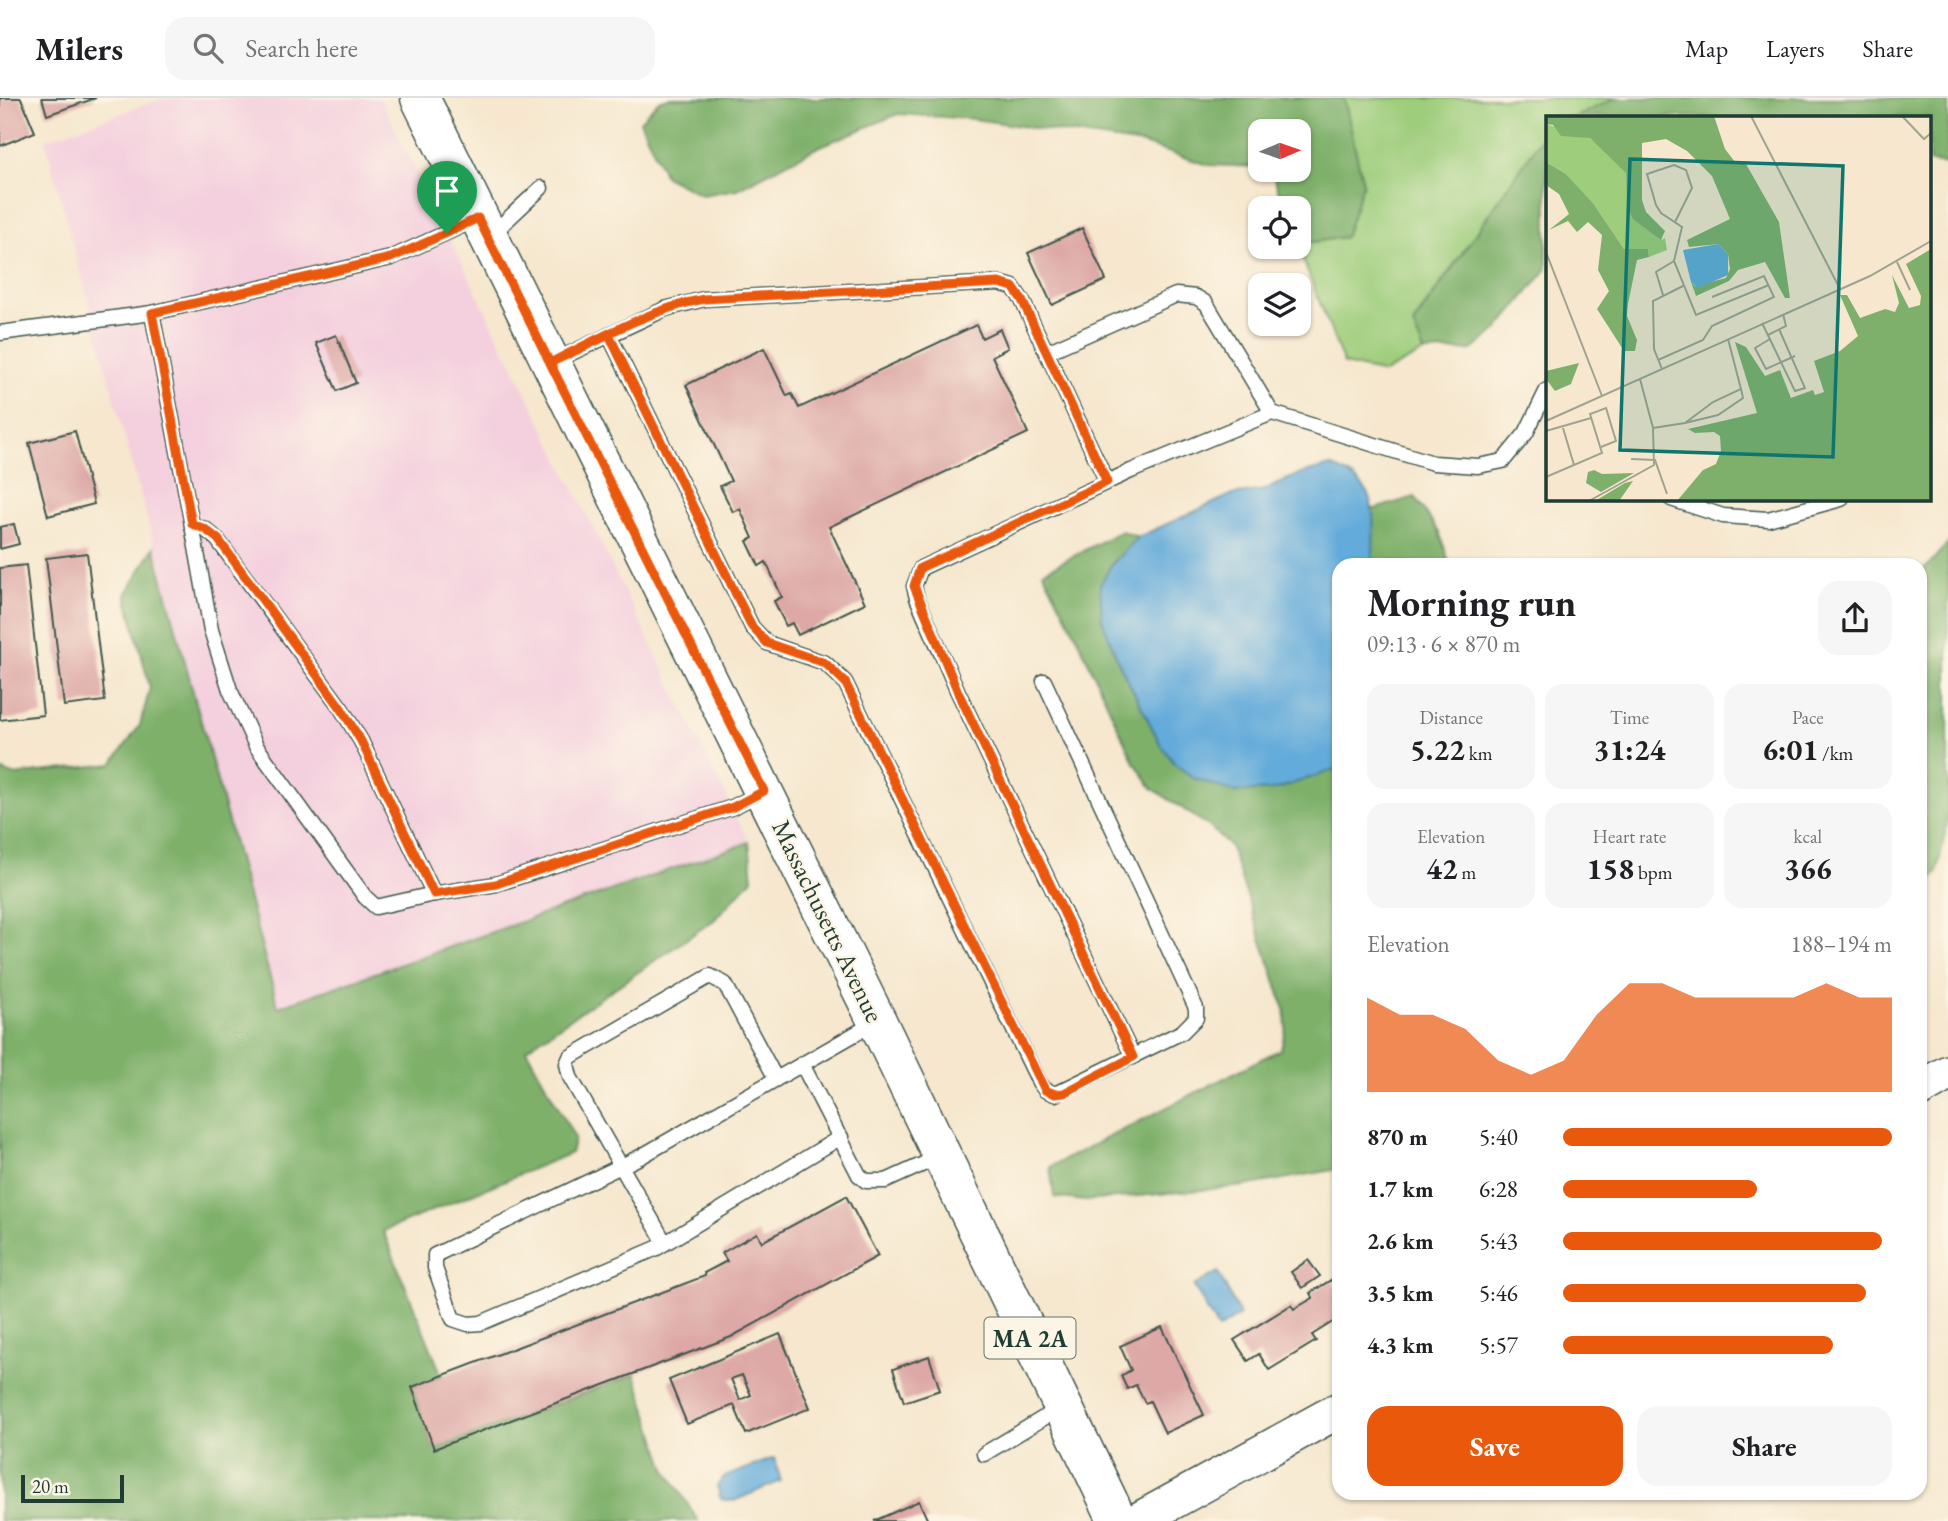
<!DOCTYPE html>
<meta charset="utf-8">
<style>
body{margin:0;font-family:"EB Garamond",serif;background:#f6f6f6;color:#202124;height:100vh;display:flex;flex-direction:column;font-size:26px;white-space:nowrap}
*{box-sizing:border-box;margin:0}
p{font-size:23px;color:#757577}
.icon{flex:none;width:38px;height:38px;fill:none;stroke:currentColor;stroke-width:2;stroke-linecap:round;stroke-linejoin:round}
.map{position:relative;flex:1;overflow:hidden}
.side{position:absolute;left:1332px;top:460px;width:595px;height:942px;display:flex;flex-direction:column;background:#fff;border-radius:21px;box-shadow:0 2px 5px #0004}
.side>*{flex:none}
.needle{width:46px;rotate:88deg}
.controls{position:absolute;left:1248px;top:21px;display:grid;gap:14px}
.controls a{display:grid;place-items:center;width:63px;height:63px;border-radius:14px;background:#fff;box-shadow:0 2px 5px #0004;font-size:35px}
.scale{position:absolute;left:21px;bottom:18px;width:103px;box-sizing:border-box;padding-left:7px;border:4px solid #1f3d34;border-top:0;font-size:19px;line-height:24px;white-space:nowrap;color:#1f3d34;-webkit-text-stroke:5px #fcf5e5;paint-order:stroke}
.pin{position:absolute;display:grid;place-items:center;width:60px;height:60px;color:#fff;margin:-72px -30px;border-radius:50% 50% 50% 0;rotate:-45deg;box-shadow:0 0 7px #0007}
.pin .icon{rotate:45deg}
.round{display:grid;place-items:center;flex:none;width:74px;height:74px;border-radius:21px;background:#f6f6f6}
.head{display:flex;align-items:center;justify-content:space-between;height:119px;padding:0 35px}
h1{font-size:38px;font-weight:700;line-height:52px}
.metrics{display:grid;grid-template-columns:repeat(3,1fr);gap:10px;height:119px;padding:7px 35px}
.metrics div{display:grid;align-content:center;border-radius:18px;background:#f6f6f6;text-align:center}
.metrics b{font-size:30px;font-weight:700}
.metrics small{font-size:19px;font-weight:400}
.metrics p{font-size:19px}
.chart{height:196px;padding:14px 35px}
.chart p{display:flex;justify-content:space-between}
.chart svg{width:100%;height:126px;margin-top:7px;fill:#ea580c;opacity:.7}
.action{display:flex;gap:14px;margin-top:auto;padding:14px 35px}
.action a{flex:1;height:80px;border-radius:21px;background:#ea580c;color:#fff;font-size:28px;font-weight:700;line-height:80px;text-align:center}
.action a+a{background:#f6f6f6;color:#202124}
ul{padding:0 35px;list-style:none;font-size:23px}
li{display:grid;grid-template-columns:112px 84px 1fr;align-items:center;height:52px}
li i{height:18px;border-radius:9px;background:#ea580c}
header{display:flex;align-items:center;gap:42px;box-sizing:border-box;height:98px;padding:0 35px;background:#fff;border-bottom:2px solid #e0e0e0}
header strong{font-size:33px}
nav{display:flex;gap:38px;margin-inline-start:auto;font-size:24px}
.search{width:490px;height:63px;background:#f6f6f6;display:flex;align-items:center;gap:18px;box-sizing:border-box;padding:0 24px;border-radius:21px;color:#757577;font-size:26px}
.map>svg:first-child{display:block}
.built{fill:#f4cfde}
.green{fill:#9ecd7b;stroke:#5e8558;stroke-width:2}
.forest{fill:#7eb06b;stroke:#4e7650;stroke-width:2}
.water{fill:#63abda;stroke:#417487;stroke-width:2}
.building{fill:#dda8a6;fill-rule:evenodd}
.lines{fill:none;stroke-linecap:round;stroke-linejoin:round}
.service-casing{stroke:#3f564b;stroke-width:17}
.tertiary-casing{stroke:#3f564b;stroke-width:38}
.primary-casing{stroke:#3f564b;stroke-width:41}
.service{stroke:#fff;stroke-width:14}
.tertiary{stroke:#fff;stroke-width:35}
.primary{stroke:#fff;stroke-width:38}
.route-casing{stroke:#fff;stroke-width:14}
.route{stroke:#ea580c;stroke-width:9}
.labels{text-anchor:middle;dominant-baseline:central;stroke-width:5;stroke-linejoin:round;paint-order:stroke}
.shield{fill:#fcf5e5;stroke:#617469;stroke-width:2}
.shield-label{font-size:24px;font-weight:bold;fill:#1f3d34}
.street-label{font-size:26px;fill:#1f3d34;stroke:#fcf5e5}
.inset-road{fill:none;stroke:#a0a390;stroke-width:2}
.view{fill:#0f766e;fill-opacity:0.15;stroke:#0f766e;stroke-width:3.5}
.inset-edge{fill:none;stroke:#1f3d34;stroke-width:3.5}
</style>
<header>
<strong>Milers</strong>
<div class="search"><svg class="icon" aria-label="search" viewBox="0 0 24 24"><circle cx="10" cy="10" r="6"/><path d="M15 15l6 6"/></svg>Search here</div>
<nav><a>Map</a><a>Layers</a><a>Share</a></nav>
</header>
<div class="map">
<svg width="1948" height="1423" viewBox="0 0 1948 1423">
<rect width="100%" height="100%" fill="#fcf5e5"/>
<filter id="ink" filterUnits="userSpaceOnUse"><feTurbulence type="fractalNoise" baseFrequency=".0143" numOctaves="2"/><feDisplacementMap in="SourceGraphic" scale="14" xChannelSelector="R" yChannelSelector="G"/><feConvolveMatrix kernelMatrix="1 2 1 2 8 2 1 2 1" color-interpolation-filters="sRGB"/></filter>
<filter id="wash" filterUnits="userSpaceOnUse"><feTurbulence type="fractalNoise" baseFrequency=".00686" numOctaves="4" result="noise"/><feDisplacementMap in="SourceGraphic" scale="28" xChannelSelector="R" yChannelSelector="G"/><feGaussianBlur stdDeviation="1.57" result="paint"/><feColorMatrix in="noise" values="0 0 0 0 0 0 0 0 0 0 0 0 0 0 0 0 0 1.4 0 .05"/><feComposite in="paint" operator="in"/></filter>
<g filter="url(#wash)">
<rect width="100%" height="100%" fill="#f6e7ce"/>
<!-- built -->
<path class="built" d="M164,0H380L749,744L278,909L45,42Z"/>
<!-- green -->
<path class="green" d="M1344,0H1616L1575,19H1547V32L1413,226L1424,254L1384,275L1344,266L1298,149L1299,146L1345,139L1363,86Z"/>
<!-- forest -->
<g class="forest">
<path d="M669,0H1344L1363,86L1345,139L1299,146L1298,110H1285L1271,72H1298V33H1260V69L1208,67L1143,46L974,21L898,16L816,50L737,91L702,97L665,78L640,23L659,3Z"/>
<path d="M1616,0H1948V66L1929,64V19H1575Z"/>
<path d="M1547,32V171L1497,232L1472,252L1424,254L1413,227Z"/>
<path d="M1415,399L1440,436L1450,467H1373L1371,412Z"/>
<path d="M1121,433L1138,439L1112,466L1102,521L1118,563L1161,647L1234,694L1274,692L1339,669V1071L1244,1088L1085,1103L1054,1099L1050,1069L1281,951L1286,930L1285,912L1230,748L1210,729L1152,690L1133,662L1076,537L1043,474Z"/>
<path d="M1948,445V720L1937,776L1920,790V476Z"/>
<path d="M154,449L278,909L749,744L753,780L714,822L526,951L575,1040L571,1055L383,1133L442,1278L412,1289L434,1351L635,1276L666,1371L698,1423H0V672L13,677L112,666L140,627L150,590L126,497Z"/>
</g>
<!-- water -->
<g class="water">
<path d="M1330,368C1384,387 1372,418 1373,467H1339V670L1274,692L1234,694L1194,680L1175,666L1161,647L1118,563L1102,521L1100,487L1112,466L1138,439L1231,397L1265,392L1297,377Z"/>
<path d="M1218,1174L1240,1217L1218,1231L1194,1188Z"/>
<path d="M774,1360L781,1383L734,1403L721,1401L717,1388L724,1379Z"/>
</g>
<g id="blocks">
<!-- building -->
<g class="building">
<path d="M0,0H21L35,34L0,48Z"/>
<path d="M42,0H96L47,17Z"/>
<path d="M1082,130L1106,182L1052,207L1028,155Z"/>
<path d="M976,227L982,240L1000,231L1008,250L992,258L1028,335L829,429L865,505L798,537L792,525L786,528L774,503L782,499L766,464L759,468L747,443L753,440L740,411L733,414L720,388L731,383L686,287L764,250L787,298L792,296L799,310Z"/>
<path d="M336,237L356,285L337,293L316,245Z"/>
<path d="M75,333L94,406L48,418L29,345Z"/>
<path d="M14,426L19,446L0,451V429Z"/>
<path d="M87,455L105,603L64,608L46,460Z"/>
<path d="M26,467L43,617L0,622V470Z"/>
<path d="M846,1098L878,1158L731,1239L434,1351L412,1289L705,1178L704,1175L727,1163L722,1155L739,1145L757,1135L762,1144Z"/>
<path d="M1308,1162L1320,1178L1302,1190L1291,1174Z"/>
<path d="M1331,1182L1339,1195V1220L1312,1237L1316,1243L1269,1272L1259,1256L1248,1263L1234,1242L1291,1207L1294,1211L1313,1200L1310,1195Z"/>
<path d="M1162,1229L1204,1317L1165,1335L1150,1303L1145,1305L1136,1287L1127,1291L1121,1278L1131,1272L1120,1248Z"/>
<path d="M780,1236L810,1310L746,1336L734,1307L687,1326L669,1282ZM742,1277L751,1297L740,1302L731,1281Z"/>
<path d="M929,1258L940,1292L904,1304L893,1271Z"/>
<path d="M919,1403L928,1423H874Z"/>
</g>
</g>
</g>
<g filter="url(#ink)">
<use href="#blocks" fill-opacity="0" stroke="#3f564b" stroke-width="2"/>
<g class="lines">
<!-- service casing -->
<g class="service-casing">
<g id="service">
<path d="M491,137L541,90"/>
<path d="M152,215L192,427L205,431L217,441L341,610L361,643L434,796L496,786L733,709L762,694"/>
<path d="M0,235L152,215L391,160L477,121"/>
<path d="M609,237L752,529L767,545L825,565L845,584L1039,984L1045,992L1055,996L1182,934L1196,920V910L1044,583"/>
<path d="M1047,254L1176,197L1196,199L1206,205L1272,315"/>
<path d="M552,264L665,211L704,201L999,185L1013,189L1022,202L1107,384"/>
<path d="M1671,401L1723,418L1768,421L1841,401"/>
<path d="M192,427L211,532L230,592L256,648L365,799L376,809L434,796"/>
<path d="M1133,959L958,594L917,500L914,488L921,470L1131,373L1272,315L1433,365L1478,368L1503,363L1526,335L1547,292"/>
<path d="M802,966L859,1077L866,1083H886L941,1058"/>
<path d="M841,1039L657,1150L481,1225L468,1226L453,1221L435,1170V1157L640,1059L876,924"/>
<path d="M665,1145L570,979L567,966L570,959L710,878L725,886L776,981"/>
<path d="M984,1356L1060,1310"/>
</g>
</g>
<!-- tertiary casing -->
<g class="tertiary-casing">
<g id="tertiary">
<path d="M1920,991L1948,975"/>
<path d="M1137,1423L1339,1312"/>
</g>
</g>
<!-- primary casing -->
<g class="primary-casing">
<path id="primary" d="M420,0L877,923L1118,1423"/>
</g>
<!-- service -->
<use href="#service" class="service"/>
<!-- tertiary -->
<use href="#tertiary" class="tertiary"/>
<!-- primary -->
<use href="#primary" class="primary"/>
</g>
</g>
<g class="lines" filter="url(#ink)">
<!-- route casing -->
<g class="route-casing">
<path id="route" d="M447,135L391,160L152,215L192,426L205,431L218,441L341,610L361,643L434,796L496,786L733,709L764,693L550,265L609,237L752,529L767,545L825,565L845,584L1045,992L1055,996L1064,995L1133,959L958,594L914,488L920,470L1107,384L1022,202L1013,189L999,185L704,201C651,211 599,240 550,265L478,120L447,135"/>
</g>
<!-- route -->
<use href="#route" class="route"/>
</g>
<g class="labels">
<!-- shield labels -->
<rect class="shield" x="984.5" y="1219.5" width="91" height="41" rx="5"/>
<g class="shield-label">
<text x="1030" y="1240">MA 2A</text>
</g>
<!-- street labels -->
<g class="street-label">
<text transform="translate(828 823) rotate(64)">Massachusetts Avenue</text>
</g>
</g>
<!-- overview -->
<g transform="translate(1546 18)">
<rect width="385" height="385" fill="#f6e7ce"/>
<path d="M0,8L44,22L60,35L80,56L81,71L115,124L119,122L121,134L103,141L102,133H78L47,87L20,58L0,46Z" fill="#9ecd7b"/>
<path d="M0,0H168L179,33L189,46L200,48L233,106L244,182H239L219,146L192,154L183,165L150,180L145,166L149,170L180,162L184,153L182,138L172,128L143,131L141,124L184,103L166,60L141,35L120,23L96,27V84L100,96L119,115L115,124L87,103L81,89L80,57L44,22L15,20L7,9L0,8ZM0,46L20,58L47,87L78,133H102L103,141L91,144L82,188L81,200L91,224L89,235H78L51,193L63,175L52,154L56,119L42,106L31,116L22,105L3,114L23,98L13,78L0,69ZM385,133V385H131L157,354L170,348L175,335L174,320L168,316L149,317L142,313L211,297L189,226L200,231L219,260L234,254L245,282L267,274L269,279L278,276L268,245L294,235L312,220L294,179H301L314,202L339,193L349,196L353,187L346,159L363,192L374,189L375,180L360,148ZM33,247L25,268L9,275L0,263V255ZM48,354L56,358L88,357L55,376L40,367L42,356ZM87,365L73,385H49L79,367Z" fill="#7eb06b"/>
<path d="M172,128L182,138V159L152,172L145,166L137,134Z" fill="#63abda"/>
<path class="inset-road" d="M205,0L294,173M356,0L378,23L385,17M129,106L146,72L140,54L128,49L101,58L110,89L115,97L136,111L128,145L150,199L223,169M0,136L56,280M351,146L364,174M117,179L110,156L128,145M216,207L249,275L259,272L233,213M222,219L240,210L237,198M224,223L209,232L220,253L249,240M112,244L157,224L166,210L228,181L218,160L166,181M116,253L108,233L107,185L137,170M0,305L324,160L385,125M139,307L172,299L197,282L195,273M17,312L28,349M107,312L139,307L167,286L195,273L182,223M0,315L45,302M85,343L109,344L121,378M0,361L56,337L44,298L60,292L70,325L55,331M43,385L108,349L107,312L94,263"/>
<path class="view" d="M84,43L297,50L287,341L74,334Z"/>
<rect width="385" height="385" class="inset-edge"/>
</g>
</svg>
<div class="controls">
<a><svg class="needle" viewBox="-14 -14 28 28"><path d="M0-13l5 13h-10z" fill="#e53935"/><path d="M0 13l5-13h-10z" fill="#757577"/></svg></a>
<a><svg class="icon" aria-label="locate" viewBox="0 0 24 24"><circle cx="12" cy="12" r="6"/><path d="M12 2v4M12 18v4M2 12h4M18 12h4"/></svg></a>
<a><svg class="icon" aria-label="layers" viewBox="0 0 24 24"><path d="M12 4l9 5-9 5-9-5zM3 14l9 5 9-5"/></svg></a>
</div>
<div class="scale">20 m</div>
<div class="pin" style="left:447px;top:135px;background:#1e9e55"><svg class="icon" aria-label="arrive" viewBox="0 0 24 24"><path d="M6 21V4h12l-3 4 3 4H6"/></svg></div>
<section class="side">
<div class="head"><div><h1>Morning run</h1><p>09:13 · 6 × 870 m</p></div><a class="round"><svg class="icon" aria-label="share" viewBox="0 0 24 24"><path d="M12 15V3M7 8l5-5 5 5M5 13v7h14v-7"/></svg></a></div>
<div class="metrics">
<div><p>Distance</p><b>5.22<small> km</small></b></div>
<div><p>Time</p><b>31:24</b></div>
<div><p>Pace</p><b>6:01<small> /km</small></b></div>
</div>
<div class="metrics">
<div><p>Elevation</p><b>42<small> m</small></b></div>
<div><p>Heart rate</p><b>158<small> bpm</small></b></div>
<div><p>kcal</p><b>366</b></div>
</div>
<div class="chart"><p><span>Elevation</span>188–194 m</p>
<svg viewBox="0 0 160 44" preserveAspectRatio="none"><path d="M0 44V11L10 17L20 17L30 22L40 33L50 38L60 33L70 17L80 6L90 6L100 11L110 11L120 11L130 11L140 6L150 11L160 11V44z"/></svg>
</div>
<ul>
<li><b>870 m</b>5:40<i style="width:100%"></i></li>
<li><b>1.7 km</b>6:28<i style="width:59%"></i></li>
<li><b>2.6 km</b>5:43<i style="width:97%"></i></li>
<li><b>3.5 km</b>5:46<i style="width:92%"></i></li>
<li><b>4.3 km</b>5:57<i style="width:82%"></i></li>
</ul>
<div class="action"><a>Save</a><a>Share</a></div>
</section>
</div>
